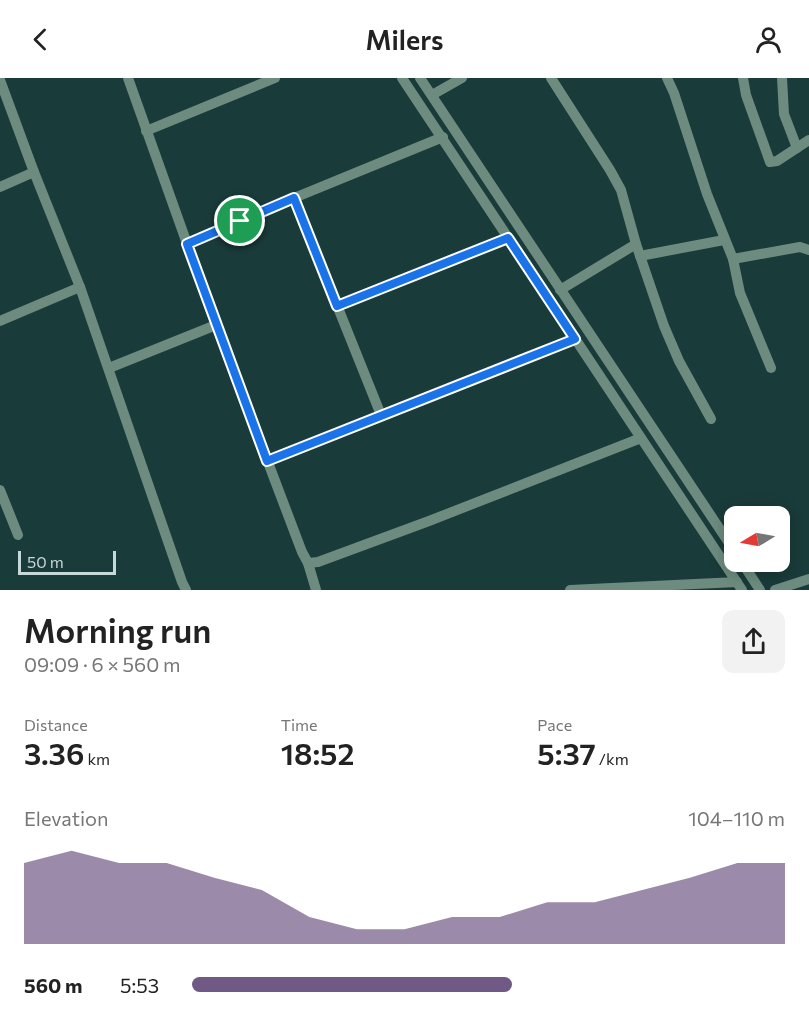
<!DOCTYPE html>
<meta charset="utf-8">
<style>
body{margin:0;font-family:Commissioner,sans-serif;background:#f2f2f2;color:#222;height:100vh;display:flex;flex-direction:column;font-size:22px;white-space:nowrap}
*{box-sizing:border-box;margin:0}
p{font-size:20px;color:#767676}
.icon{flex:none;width:33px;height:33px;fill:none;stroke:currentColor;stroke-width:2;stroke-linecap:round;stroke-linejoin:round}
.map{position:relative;height:512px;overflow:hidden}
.panel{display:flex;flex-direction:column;background:#fff;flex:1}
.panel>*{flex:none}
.needle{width:39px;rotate:260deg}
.buttons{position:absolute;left:724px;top:428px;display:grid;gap:12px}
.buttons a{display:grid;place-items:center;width:66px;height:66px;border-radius:12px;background:#fff;box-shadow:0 3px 15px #0003;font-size:30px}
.scale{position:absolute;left:18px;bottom:15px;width:98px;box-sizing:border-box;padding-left:6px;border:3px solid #c6d8d7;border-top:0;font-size:16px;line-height:21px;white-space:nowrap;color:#c6d8d7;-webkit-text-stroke:4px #193b39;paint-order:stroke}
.pin{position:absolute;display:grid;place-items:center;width:51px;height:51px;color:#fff;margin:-26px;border:3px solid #fff;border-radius:50%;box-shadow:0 2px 6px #0007}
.round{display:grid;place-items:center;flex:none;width:63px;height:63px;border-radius:12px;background:#f2f2f2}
.overview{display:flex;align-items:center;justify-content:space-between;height:102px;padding:0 24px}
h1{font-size:33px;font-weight:600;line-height:45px}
.figures{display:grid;grid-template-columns:repeat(3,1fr);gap:9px;height:102px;padding:6px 24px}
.figures div{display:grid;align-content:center}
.figures b{font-size:30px;font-weight:600}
.figures small{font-size:16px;font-weight:400}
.figures p{font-size:16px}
.chart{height:168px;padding:12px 24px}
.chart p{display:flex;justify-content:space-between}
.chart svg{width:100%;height:108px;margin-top:6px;fill:#715985;opacity:.7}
ul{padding:0 24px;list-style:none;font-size:20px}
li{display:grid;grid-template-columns:96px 72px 1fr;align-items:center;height:45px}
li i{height:15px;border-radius:8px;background:#715985}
header{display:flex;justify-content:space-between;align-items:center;height:78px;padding:0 24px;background:#fff;font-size:27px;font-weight:600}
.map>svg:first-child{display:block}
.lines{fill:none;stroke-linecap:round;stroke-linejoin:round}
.minor{stroke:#6d8c7f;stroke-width:10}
.route-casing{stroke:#fff;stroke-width:12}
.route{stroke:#1a73e8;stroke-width:8}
</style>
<header><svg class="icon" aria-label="back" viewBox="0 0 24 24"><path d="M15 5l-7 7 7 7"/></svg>Milers<svg class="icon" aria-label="person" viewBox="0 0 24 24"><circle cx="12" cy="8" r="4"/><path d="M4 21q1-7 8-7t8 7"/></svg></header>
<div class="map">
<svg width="809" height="512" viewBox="0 0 809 512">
<rect width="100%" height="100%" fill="#193b39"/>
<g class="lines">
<!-- minor -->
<g class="minor">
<path d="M128,0L216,247L302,474L308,485L318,484L429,443L641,360"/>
<path d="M402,0L742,512"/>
<path d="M420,0L735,474"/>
<path d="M551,0L610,92L621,112L636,166L664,248L679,283L711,341"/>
<path d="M667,0L674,15L707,116L733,181L740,215L771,290"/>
<path d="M743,0L746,17L770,84L777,83L809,62"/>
<path d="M782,0L784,36L797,70"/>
<path d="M0,2L34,94L80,209L182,504L186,512"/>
<path d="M432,17L462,0"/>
<path d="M146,53L275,0"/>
<path d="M0,109L34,94"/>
<path d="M294,120L381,337"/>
<path d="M187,166L294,120L443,59"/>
<path d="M640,178L724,162"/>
<path d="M733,181L800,169L809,172"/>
<path d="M560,212L636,166"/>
<path d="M337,228L508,160"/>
<path d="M0,243L80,209"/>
<path d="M109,290L216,247"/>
<path d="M267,383L575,261"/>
<path d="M0,412L18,457"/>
<path d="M741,483L760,512"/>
<path d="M308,485L316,512"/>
<path d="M570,512L737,504"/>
<path d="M775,512L809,501"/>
</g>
</g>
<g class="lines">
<!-- route casing -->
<g class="route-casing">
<path id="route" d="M294,120L337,228L508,160L575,261L267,383L187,166Z"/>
</g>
<!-- route -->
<use href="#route" class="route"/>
</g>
</svg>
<div class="buttons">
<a><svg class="needle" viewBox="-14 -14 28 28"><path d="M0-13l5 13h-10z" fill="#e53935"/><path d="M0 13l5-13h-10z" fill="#767676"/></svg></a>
</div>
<div class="scale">50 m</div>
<div class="pin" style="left:240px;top:143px;background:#1e9e55"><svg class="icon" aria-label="arrive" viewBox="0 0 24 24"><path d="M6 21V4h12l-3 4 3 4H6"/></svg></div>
</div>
<section class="panel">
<div class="overview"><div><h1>Morning run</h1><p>09:09 · 6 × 560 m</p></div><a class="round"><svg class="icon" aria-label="share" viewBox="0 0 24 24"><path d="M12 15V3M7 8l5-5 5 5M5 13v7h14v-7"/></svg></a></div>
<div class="figures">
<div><p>Distance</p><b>3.36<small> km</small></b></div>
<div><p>Time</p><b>18:52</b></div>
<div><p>Pace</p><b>5:37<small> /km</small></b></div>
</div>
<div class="chart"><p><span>Elevation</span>104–110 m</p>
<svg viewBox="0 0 160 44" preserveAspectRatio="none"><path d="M0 44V11L10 6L20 11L30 11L40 17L50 22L60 33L70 38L80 38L90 33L100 33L110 27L120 27L130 22L140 17L150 11L160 11V44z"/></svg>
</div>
<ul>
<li><b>560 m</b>5:53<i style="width:54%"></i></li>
</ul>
</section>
